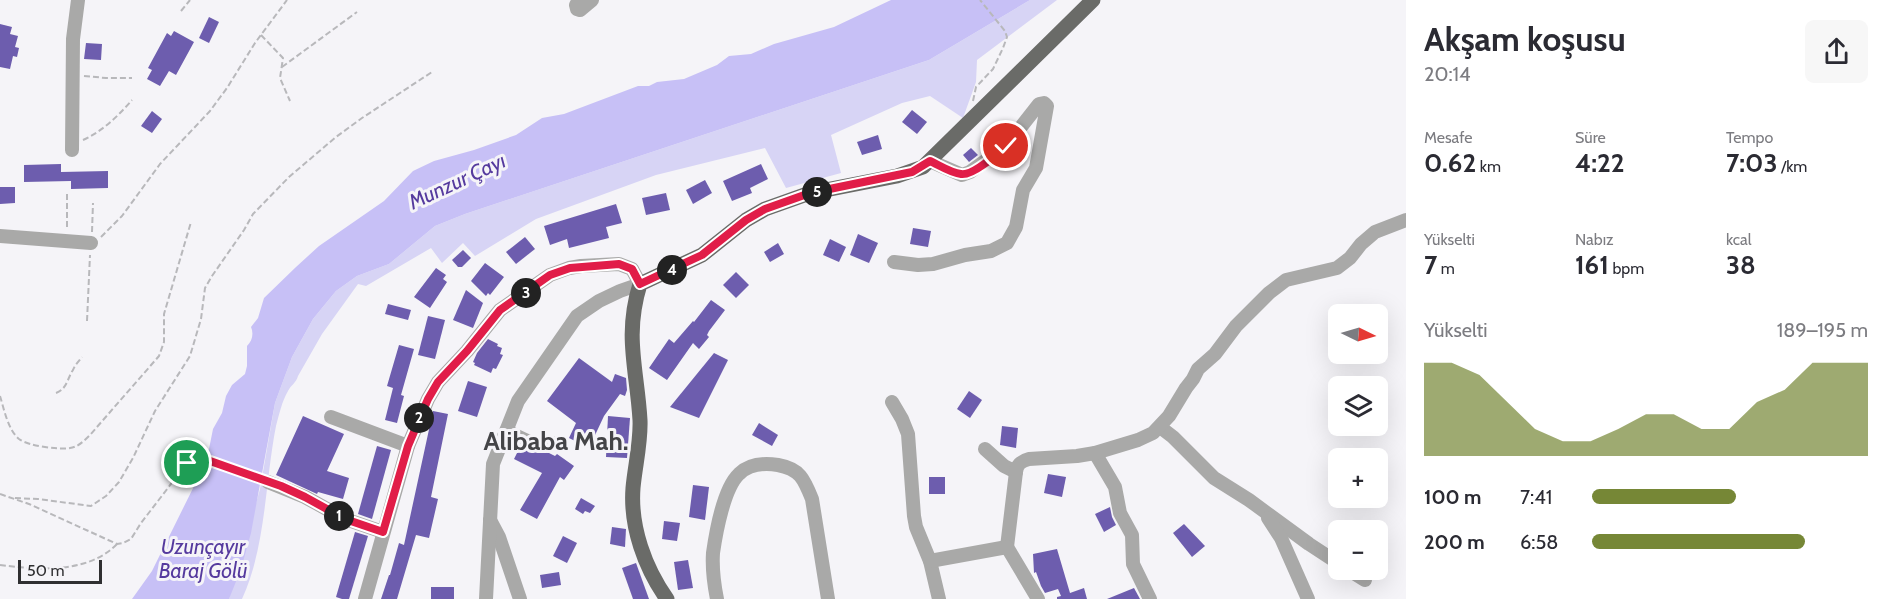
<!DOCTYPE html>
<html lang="tr">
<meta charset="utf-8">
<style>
body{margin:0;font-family:Cabin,sans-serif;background:#f7f7f7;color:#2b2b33;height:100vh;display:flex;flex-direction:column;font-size:22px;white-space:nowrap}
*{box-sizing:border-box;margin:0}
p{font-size:20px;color:#7c7c81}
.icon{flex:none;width:33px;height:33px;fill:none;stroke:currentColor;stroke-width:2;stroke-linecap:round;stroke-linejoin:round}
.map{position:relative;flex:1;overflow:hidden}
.sheet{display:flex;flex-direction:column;background:#fff;width:480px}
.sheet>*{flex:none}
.needle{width:39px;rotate:95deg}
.buttons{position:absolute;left:1328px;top:304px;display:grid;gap:12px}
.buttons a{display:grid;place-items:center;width:60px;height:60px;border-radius:9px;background:#fff;box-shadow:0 6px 24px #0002;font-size:30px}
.scale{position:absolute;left:18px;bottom:15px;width:84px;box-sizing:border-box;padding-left:6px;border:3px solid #2f2f31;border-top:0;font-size:16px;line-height:21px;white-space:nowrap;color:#2f2f31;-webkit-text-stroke:4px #f5f4f8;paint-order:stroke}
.pin{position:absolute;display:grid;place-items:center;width:51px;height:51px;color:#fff;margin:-26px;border:3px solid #fff;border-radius:50%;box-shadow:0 2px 6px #0007}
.km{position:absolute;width:30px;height:30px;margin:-15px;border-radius:50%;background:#222;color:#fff;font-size:16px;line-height:30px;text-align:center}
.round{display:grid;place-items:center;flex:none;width:63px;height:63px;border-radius:9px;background:#f7f7f7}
.summary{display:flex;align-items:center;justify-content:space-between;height:102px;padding:0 18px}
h1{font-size:33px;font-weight:700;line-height:45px}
.metrics{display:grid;grid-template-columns:repeat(3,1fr);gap:9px;height:102px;padding:6px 18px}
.metrics div{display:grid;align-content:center}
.metrics b{font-size:26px;font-weight:700}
.metrics small{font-size:16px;font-weight:400}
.metrics p{font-size:16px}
.chart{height:168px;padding:12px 18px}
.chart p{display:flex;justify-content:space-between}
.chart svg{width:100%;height:108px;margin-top:6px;fill:#768736;opacity:.7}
ul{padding:0 18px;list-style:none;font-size:20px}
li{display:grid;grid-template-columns:96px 72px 1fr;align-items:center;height:45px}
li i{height:15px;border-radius:8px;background:#768736}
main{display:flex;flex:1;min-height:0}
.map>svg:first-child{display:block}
.green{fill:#d7d4f5}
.water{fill:#c7c0f6}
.building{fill:#6d5dae}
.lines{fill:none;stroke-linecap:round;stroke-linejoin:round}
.path{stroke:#b8b8bb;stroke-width:2;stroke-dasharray:6 3;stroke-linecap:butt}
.minor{stroke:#a9a9a8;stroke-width:14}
.major{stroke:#6a6b68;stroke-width:15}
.route-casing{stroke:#fff;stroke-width:12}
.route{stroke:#e11d48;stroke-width:8}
.labels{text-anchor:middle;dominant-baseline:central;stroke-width:6;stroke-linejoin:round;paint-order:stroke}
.water-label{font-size:21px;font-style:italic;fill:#553a9e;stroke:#f5f4f8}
.district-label{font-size:26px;font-weight:bold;fill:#444447;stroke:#f5f4f8}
</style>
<main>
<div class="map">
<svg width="1406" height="599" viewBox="0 0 1406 599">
<rect width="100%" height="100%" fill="#f5f4f8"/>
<!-- green -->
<path class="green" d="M1030,0H1057L977,60L976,82L963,118L930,96L902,103L831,135L841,173L786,188L765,148L656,175L536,219L475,256L463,243L442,263L431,248L366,286L358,284L322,334L298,376C296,383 291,385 288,391C282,401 279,415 276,426C265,482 266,547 242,599H229L260,489L275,403L292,357L313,319L336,291L357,276L389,264L435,226L465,214L929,60Z"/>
<!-- water -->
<path class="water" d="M891,0H1030L929,60L465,214L435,226L389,264L357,276L336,291L313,319L292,357L275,403L251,533L241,569L229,599H132L152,571L203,468L208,454L213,429L222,413L226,396L232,385L245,374L247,366V346C252,341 254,334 251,327L258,318L264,298L296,267L319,246L384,201L413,171L434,161L474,150L516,135L542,118L564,114L638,86H649L657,82L684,79L717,65L729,56L751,54L774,44L834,27Z"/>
<!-- building -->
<g class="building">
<path d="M209,17L219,22L209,43L199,38Z"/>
<path d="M0,24L12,27L10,34L18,36L15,47L19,48L17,57L13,56L10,69L0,67Z"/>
<path d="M174,31L194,42L176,75L169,71L160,86L147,79L152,70L148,68L167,33L171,36Z"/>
<path d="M86,43L102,44L101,60L84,59Z"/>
<path d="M912,110L927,122L917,134L902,122Z"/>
<path d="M152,111L162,119L152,133L141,126Z"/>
<path d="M878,135L882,149L862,155L857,142Z"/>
<path d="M971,148L978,155L969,162L963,155Z"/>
<path d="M61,164V172L108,171V188L71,189V181L24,182V165Z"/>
<path d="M761,164L768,179L750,188L752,193L732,201L723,181Z"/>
<path d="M705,180L712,193L693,204L686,190Z"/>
<path d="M0,187H15V203L0,204Z"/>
<path d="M666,193L670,210L646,215L642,198Z"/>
<path d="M616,204L622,223L606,227L609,238L569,248L567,239L550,245L544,226Z"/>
<path d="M913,228L931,231L928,247L910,244Z"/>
<path d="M858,234L878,243L869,263L850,255Z"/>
<path d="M525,237L535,249L516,264L506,252Z"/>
<path d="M830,239L846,247L839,262L823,255Z"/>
<path d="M778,243L784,254L770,262L764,252Z"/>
<path d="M463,250L471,258L462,267H458L452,260Z"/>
<path d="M485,263L504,277L490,295L488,293L486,296L471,281Z"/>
<path d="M436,268L446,275L443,279L447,282L430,308L414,297Z"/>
<path d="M736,272L749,285L736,298L723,285Z"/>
<path d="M466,290L483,303L473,328L453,320Z"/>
<path d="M711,300L725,310L709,331L707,335L709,337L699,349L693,343L667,380L649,368L669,339L674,343L693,321L694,322Z"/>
<path d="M388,304L411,310L408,320L385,314Z"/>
<path d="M428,316L445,320L435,359L418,355Z"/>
<path d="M488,339L498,344L497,346L502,348L500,354L503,355L496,369L493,368L491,373L474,365L475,363L473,362L477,353Z"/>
<path d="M399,345L414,349L401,395L404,396L397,423L385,420L393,388L387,386Z"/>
<path d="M714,353L728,360L699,418L670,407Z"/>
<path d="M579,358L612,382L615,374L626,378L627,390L625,396L620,394L604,416L589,448L569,438L576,423L547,401Z"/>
<path d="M468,381L487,387L477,417L458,411Z"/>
<path d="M969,391L982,400L970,418L957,409Z"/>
<path d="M433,411L448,414L431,497L438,499L429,538L416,535L397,599H381L389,575H390L399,543L404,545Z"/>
<path d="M303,416L344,434L327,471L349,478L343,499L318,492L317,494L276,475Z"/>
<path d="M608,416L630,418L627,458L606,457Z"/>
<path d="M759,423L778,435L772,446L752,435Z"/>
<path d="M1002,426L1018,428L1016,448L1000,445Z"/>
<path d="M377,446L391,450L372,519L358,514Z"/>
<path d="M520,447L534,452L549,453L555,456L557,454L574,466L564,480L560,477L537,519L520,510L542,473L514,459Z"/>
<path d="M1048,474L1066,477L1062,497L1044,493Z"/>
<rect x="929" y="477" width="16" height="17"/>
<path d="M693,485L709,487L705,520L689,517Z"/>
<path d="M581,498L595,506L590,513L585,511L583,514L575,509Z"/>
<path d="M1110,507L1112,517L1116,525L1104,532L1095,514Z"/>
<path d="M664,521L680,523L677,541L662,539Z"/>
<path d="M1184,524L1205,546L1192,557L1173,533Z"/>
<path d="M612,527L626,529L625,547L610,544Z"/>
<path d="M355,532L368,536L349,599H342L336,597Z"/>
<path d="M563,536L577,543L567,563L553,556Z"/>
<path d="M1057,549L1070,593L1084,588L1087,599H1057V597L1061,596L1058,589L1045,593L1041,586L1036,572L1034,573L1033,554Z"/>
<path d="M688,560L693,588L678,590L674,562Z"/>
<path d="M636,563L649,599H633L622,568Z"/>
<path d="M559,572L561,585L542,588L540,575Z"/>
<rect x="431" y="587" width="23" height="12"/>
<path d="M1134,588L1140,599H1107Z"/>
</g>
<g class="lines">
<!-- path -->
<g class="path">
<path d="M181,11L190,0"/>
<path d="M261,35L283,58L280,78L290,101"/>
<path d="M282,67L357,12"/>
<path d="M84,76L106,78H132"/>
<path d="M973,101L976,87L993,69L1003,48L1007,37L1005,31L980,0"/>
<path d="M83,140C103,131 118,116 132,100"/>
<path d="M67,194V230"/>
<path d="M92,232L93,203"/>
<path d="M101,237L122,216L160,164L210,111L227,88L255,43L287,0"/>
<path d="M87,321L90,255"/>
<path d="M56,393C67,389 67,379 73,370C75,365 79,361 82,357"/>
<path d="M0,396C4,409 8,430 19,439C28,446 59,450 70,448C78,447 84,441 90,435L159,356L164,342V314L191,222"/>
<path d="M0,494L29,504L117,544L123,543L131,539L141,523L191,458L196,456L257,478"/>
<path d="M15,498L38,499L91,506L106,496L119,482L133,458L155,411L190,356L201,319L205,288L212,276L244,230L253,214L289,177L336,137L362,118L432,72"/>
<path d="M0,565C38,570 88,574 117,544"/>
</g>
<!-- minor -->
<g class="minor">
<path d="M579,0L576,5L577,9L580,10L592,0"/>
<path d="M72,150L73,39L78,0"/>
<path d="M0,236L91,243"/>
<path d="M894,262L918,265L933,264L965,255L991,251L1007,243L1016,227L1023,190L1036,168L1047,106L1044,103L1039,104L1006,146L970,172L962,175L930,161"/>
<path d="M892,402L902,419L908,434L914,516L916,527L930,561L939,599"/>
<path d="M331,417L408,446"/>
<path d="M1160,427L1173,437L1214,478L1249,500L1309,544L1338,563"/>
<path d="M506,431C525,439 534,448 555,443"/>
<path d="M985,449L1004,466L1016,472"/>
<path d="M1095,453L1115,487L1120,513L1132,535L1133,564L1150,599"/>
<path d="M268,482L305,497L345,519L383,532"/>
<path d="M1268,518L1281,538L1308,599"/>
<path d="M490,520L499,537L520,599"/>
<path d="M1007,547L1016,472C1017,464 1021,461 1029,459L1077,456L1095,453L1138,440L1153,433L1169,416L1186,388L1193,379L1198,369L1215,354L1236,326L1269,293L1286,280L1337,268L1350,258L1361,244L1375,232L1406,220"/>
<path d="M1007,547L1038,599"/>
<path d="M930,561L1007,547"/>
<path d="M1349,570L1365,580"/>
<path d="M365,599L408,446L428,399L438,382L467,351L500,310L550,275L569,268L581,266L619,264L632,269L640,284L620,291L599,301L577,316L518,401L493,464L486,599"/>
<path d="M717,599C714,584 712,568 713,553C716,532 724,488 739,474C749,464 765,463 778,465C800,469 804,479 812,499L828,599"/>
</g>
<!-- major -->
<path class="major" d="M667,599C645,568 630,527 633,488C635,466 641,442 640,420C637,369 624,336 640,284L702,255L746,220L765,209L810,193L897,176L923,167L1093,0"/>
</g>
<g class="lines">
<!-- route casing -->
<g class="route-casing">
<path id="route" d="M187,463L196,456L281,486L305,497L345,519L383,532L408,446L428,399L438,382L467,351L500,310L550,275L570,268L619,264L632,269L640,284L702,255L746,220L765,209L810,193L912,172L930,161C939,165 951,173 961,174C973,176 997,154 1006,146"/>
</g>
<!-- route -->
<use href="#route" class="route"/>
</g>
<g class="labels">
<!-- water labels -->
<g class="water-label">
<text transform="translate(457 181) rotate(-25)">Munzur Çayı</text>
<text x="203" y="546">Uzunçayır<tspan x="203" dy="24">Baraj Gölü</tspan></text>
</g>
<!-- district labels -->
<g class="district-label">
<text x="556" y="441">Alibaba Mah.</text>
</g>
</g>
</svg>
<div class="buttons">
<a><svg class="needle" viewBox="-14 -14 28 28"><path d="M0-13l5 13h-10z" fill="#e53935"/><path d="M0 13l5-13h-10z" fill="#7c7c81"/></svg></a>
<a><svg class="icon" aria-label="layers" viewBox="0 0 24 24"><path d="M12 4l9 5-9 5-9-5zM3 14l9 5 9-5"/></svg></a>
<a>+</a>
<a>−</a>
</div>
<div class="scale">50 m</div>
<div class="pin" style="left:187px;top:463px;background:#1e9e55"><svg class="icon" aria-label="arrive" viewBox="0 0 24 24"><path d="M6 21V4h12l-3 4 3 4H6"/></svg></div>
<div class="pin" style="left:1006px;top:146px;background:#d93025"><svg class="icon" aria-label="check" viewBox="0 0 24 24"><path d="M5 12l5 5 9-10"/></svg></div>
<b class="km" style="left:339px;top:516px">1</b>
<b class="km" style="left:419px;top:418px">2</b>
<b class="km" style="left:526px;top:293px">3</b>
<b class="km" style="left:672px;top:270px">4</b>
<b class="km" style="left:817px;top:192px">5</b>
</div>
<section class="sheet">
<div class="summary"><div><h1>Akşam koşusu</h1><p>20:14</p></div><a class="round"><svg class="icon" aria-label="share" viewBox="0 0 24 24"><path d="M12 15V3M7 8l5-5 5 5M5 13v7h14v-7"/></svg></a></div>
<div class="metrics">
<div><p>Mesafe</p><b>0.62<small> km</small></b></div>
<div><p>Süre</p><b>4:22</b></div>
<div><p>Tempo</p><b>7:03<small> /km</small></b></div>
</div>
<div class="metrics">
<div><p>Yükselti</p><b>7<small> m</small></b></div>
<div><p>Nabız</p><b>161<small> bpm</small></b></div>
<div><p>kcal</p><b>38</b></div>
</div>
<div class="chart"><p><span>Yükselti</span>189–195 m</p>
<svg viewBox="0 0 160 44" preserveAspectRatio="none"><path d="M0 44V6L10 6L20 11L30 22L40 33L50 38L60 38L70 33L80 27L90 27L100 33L110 33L120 22L130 17L140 6L150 6L160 6V44z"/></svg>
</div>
<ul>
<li><b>100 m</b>7:41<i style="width:52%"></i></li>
<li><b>200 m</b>6:58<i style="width:77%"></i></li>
</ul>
</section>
</main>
